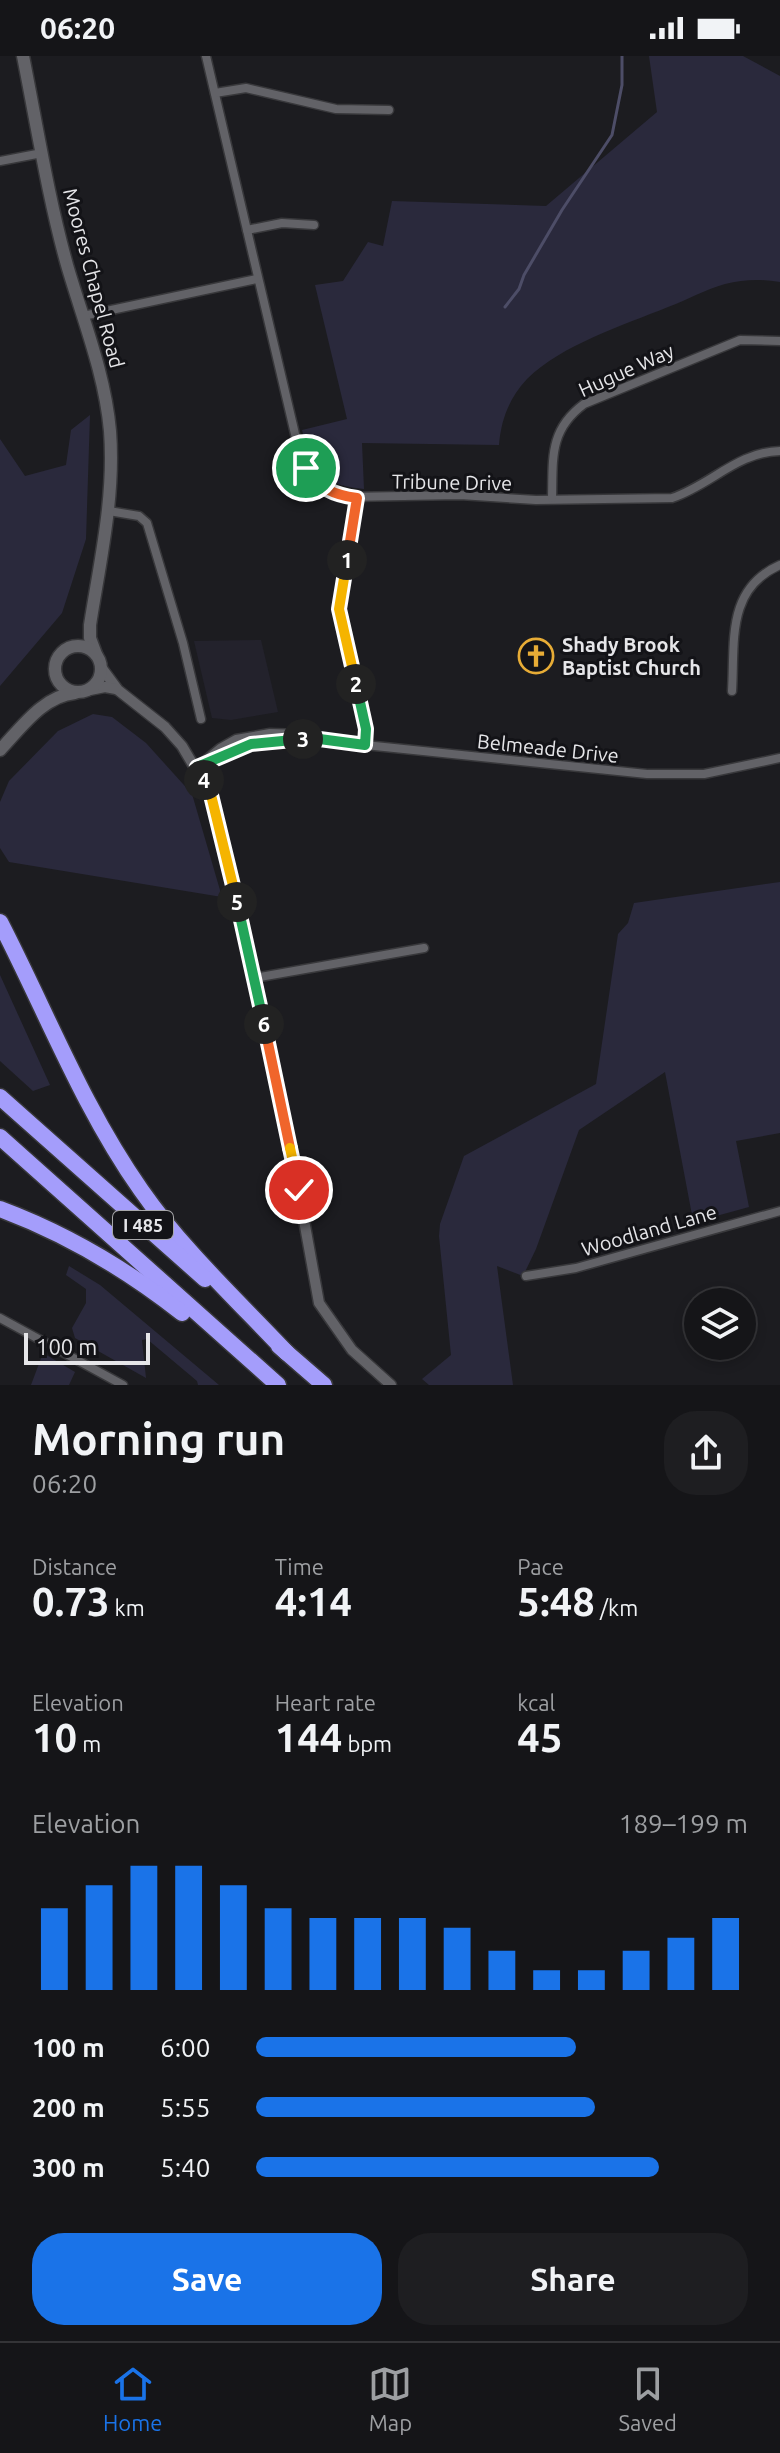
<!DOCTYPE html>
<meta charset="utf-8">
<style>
body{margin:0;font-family:Ubuntu,sans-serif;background:#1e1e21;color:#f1f3f6;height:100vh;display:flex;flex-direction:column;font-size:30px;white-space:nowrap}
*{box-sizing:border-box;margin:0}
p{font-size:26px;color:#9d9fa2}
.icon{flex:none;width:44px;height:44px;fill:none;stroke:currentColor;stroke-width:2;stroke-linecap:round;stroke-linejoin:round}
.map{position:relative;height:1329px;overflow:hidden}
.drawer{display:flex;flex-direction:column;background:#151518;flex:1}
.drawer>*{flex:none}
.controls{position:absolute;left:684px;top:1232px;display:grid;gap:16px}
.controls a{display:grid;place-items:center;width:72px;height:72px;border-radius:50%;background:#151518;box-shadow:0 4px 12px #0003,0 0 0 2px #343437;font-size:40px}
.scale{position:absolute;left:24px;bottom:20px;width:126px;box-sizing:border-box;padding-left:8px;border:4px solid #e6e6e9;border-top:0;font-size:22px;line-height:28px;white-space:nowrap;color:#e6e6e9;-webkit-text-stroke:6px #131317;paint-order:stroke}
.pin{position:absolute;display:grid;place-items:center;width:68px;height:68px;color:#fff;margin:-34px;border:4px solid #fff;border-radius:50%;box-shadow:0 2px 8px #0007}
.km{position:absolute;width:40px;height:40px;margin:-20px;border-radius:50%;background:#222;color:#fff;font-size:22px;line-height:40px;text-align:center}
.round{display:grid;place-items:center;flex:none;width:84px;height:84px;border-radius:32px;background:#1e1e21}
.headline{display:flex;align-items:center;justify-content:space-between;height:136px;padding:0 32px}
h1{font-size:44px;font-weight:600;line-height:60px}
.figures{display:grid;grid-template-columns:repeat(3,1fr);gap:12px;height:136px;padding:8px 32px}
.figures div{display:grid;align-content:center}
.figures b{font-size:40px;font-weight:600}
.figures small{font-size:22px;font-weight:400}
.figures p{font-size:22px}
.chart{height:224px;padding:16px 32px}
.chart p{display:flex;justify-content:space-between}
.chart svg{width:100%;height:144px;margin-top:8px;stroke:#1a73e8;stroke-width:6}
.cta{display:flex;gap:16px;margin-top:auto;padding:16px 32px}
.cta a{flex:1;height:92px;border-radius:32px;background:#1a73e8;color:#fff;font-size:32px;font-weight:600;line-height:92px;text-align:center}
.cta a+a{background:#1e1e21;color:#f1f3f6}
ul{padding:0 32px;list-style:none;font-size:26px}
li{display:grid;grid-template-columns:128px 96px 1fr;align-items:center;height:60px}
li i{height:20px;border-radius:10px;background:#1a73e8}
.status{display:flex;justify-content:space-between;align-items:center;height:56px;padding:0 40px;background:#151518;direction:ltr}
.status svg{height:22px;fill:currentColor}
.dock{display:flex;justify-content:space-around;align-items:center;height:112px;border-top:2px solid #343437;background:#151518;font-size:22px;color:#9d9fa2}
.dock a{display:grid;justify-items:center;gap:4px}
.dock .current{color:#1a73e8}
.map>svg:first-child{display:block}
.built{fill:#23222c}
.green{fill:#2a293c}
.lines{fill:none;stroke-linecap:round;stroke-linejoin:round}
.stream{stroke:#4d4d67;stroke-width:3}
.minor-casing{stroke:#38383b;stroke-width:11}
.tertiary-casing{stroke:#38383b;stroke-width:13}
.secondary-casing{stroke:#38383b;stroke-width:15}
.motorway-casing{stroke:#38383b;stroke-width:19}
.minor{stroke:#626267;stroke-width:8}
.tertiary{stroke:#626267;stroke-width:10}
.secondary{stroke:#626267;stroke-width:12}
.motorway{stroke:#a49dfb;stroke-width:16}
.split-1-casing{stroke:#fff;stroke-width:16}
.split-2-casing{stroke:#fff;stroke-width:16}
.split-3-casing{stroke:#fff;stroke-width:16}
.split-4-casing{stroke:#fff;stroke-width:16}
.split-5-casing{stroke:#fff;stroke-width:16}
.split-6-casing{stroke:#fff;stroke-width:16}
.split-7-casing{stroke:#fff;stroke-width:16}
.split-8-casing{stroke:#fff;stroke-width:16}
.split-1{stroke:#f0652b;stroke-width:10}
.split-2{stroke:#f5b400;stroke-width:10}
.split-3{stroke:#22a559;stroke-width:10}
.split-4{stroke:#22a559;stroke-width:10}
.split-5{stroke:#f5b400;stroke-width:10}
.split-6{stroke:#22a559;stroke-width:10}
.split-7{stroke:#f0652b;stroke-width:10}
.split-8{stroke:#f5b400;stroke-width:10}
.labels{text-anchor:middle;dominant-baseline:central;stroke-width:6;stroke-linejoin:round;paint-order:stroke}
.shield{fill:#131317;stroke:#a7a7aa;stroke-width:2}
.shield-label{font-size:18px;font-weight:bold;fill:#e6e6e9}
.street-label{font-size:20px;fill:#e6e6e9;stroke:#131317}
.poi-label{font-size:20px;font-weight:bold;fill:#e6e6e9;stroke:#131317;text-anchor:start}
</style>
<div class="status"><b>06:20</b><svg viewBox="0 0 49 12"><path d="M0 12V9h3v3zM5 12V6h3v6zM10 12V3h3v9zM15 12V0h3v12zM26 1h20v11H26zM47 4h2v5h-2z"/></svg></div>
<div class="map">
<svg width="780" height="1329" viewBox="0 0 780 1329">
<rect width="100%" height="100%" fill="#1c1c20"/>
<!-- built -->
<path class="built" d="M261,584L278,656L231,664L212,662L194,585Z"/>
<!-- green -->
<g class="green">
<path d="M649,0H743L780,20V226C762,223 744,223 725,228C706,233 687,244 668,251C624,269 561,289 527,323C509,342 501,364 499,389L362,387L364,433C319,428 313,416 302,374L347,363L315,229L343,225L368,186L383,190L392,145L546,150L657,56Z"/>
<path d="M90,359L86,483L62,557L0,630V383L25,420L66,409L71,374Z"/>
<path d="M93,658L112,661L146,687L192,738L222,841L9,806L0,792V746L9,725L58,675Z"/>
<path d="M780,826V1077L736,1085L749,1151L687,1168L692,1159L665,1016L579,1074L536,1193L523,1220L497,1210L513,1329H429L422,1323L451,1299L439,1180L440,1168L464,1100L596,1028L618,878L628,867L634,847Z"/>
<path d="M0,919L50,1029L33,1035L0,1005Z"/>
<path d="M69,1210L100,1229L219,1329H198L197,1325L147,1283L142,1284L146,1322L75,1282L72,1272L86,1247V1233L66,1219Z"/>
<path d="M43,1297L75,1316L69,1329H31Z"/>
</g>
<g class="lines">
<!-- stream -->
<path class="stream" d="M505,251L519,233L524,219L562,154L612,79L622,29V0"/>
<!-- minor casing -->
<g class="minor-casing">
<g id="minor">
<path d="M206,0L299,395L306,412L318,427L327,434L347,441L460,439L536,444L672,442C711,429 737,396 780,395"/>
<path d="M215,37L246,32L336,53L389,54"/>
<path d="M0,105L42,97"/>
<path d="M247,174L282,167L314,169"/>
<path d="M83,260L257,223"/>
<path d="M357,442L339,553L366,673L365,689"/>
<path d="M552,442C553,402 549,374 584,348L740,284L780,285"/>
<path d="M109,455L139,460L147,467L183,587L201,663"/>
<path d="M732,635C735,585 726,533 780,509"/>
<path d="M206,708L251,688L307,683"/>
<path d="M197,711L220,692L236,683L270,677L301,678L365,689L647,718H704L780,702"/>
<path d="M254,922L424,892"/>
<path d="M526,1220L576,1212L780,1155"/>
<path d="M0,1262L123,1329"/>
</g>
</g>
<!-- tertiary casing -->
<g class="tertiary-casing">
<g id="tertiary">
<path d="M101,611L118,634L165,671L182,690L211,739L254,922L300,1142L319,1247L352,1294L391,1329"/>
<path d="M85,635L105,631L116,633"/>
</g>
</g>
<!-- secondary casing -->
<g class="secondary-casing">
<g id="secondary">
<path d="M23,0C37,70 48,141 67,209C83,264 105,318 110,375C115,441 100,505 90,569V582L96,598"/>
<circle cx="78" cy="613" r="23"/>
<path d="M0,694C21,672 43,640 75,637"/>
</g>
</g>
<!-- motorway casing -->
<g class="motorway-casing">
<g id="motorway">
<path d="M0,866C46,955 83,1052 141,1134C182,1193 237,1244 287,1297"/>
<path d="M0,1041L205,1223"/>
<path d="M0,1081L278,1329"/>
<path d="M0,1153C67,1178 126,1213 182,1257"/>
<path d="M279,1290L324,1329"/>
</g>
</g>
<!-- minor -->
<use href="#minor" class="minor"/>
<!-- tertiary -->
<use href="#tertiary" class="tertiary"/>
<!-- secondary -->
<use href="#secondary" class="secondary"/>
<!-- motorway -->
<use href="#motorway" class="motorway"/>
</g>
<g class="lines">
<!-- split-1 casing -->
<g class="split-1-casing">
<path id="split-1" d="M306,412C318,432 334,439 357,442L347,504"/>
</g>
<!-- split-2 casing -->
<g class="split-2-casing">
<path id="split-2" d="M347,504L339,553L356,628"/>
</g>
<!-- split-3 casing -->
<g class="split-3-casing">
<path id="split-3" d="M303,683L312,682L365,689L366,673L356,628"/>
</g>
<!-- split-4 casing -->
<g class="split-4-casing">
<path id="split-4" d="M204,724L197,711L251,688L303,683"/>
</g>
<!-- split-5 casing -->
<g class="split-5-casing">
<path id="split-5" d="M204,724L211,739L237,846"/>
</g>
<!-- split-6 casing -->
<g class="split-6-casing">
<path id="split-6" d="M237,846L264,968"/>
</g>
<!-- split-7 casing -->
<g class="split-7-casing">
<path id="split-7" d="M264,968L290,1092"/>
</g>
<!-- split-8 casing -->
<g class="split-8-casing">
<path id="split-8" d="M290,1092L299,1134"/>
</g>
<!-- split-1 -->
<use href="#split-1" class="split-1"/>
<!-- split-2 -->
<use href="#split-2" class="split-2"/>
<!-- split-3 -->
<use href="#split-3" class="split-3"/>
<!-- split-4 -->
<use href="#split-4" class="split-4"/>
<!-- split-5 -->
<use href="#split-5" class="split-5"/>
<!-- split-6 -->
<use href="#split-6" class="split-6"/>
<!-- split-7 -->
<use href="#split-7" class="split-7"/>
<!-- split-8 -->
<use href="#split-8" class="split-8"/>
</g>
<!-- icons -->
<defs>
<g id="church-ring" transform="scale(1.8)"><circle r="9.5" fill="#131317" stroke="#e7ac36" stroke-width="1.5"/><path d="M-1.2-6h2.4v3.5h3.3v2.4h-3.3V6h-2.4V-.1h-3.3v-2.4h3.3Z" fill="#e7ac36"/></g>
</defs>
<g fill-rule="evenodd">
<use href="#church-ring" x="536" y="600"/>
</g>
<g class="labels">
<!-- shield labels -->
<rect class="shield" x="113" y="1155" width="60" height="28" rx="6"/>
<g class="shield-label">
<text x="143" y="1169">I 485</text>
</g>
<!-- street labels -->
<g class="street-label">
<text transform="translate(94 222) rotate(75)">Moores Chapel Road</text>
<text transform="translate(626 314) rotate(-24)">Hugue Way</text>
<text transform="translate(452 426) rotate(1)">Tribune Drive</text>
<text transform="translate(548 692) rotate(6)">Belmeade Drive</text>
<text transform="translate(649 1174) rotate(-16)">Woodland Lane</text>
</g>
<!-- poi labels -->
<g class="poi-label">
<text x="562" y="588">Shady Brook<tspan x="562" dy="23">Baptist Church</tspan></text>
</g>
</g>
</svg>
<div class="controls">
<a><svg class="icon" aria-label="layers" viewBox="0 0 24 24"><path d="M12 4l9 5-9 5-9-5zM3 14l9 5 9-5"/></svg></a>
</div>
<div class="scale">100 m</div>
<div class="pin" style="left:306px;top:412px;background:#1e9e55"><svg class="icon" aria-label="arrive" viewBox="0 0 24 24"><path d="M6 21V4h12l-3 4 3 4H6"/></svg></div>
<div class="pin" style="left:299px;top:1134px;background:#d93025"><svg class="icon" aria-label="check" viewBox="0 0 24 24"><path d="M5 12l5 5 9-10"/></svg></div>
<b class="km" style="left:347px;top:504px">1</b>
<b class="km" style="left:356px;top:628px">2</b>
<b class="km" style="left:303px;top:683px">3</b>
<b class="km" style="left:204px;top:724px">4</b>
<b class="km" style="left:237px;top:846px">5</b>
<b class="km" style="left:264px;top:968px">6</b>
</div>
<section class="drawer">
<div class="headline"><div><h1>Morning run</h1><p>06:20</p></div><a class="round"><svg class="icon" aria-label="share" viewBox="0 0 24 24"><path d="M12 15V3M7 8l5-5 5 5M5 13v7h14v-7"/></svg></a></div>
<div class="figures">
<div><p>Distance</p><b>0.73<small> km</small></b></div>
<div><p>Time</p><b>4:14</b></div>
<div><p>Pace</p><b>5:48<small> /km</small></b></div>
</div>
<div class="figures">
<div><p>Elevation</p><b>10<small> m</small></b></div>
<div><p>Heart rate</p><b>144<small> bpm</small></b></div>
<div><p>kcal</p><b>45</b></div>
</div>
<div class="chart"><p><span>Elevation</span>189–199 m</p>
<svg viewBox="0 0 160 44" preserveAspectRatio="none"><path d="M5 44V19M15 44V12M25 44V6M35 44V6M45 44V12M55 44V19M65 44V22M75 44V22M85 44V22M95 44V25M105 44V32M115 44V38M125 44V38M135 44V32M145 44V28M155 44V22"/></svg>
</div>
<ul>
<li><b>100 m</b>6:00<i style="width:65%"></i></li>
<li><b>200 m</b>5:55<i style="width:69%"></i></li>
<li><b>300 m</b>5:40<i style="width:82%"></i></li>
</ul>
<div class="cta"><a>Save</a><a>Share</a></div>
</section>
<nav class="dock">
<a class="current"><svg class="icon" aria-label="home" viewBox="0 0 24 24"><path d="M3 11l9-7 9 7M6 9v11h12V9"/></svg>Home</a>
<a><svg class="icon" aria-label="map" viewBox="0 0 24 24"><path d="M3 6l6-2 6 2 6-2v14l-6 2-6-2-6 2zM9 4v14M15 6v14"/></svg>Map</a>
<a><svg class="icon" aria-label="saved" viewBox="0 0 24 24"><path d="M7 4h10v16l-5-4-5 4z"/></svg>Saved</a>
</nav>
